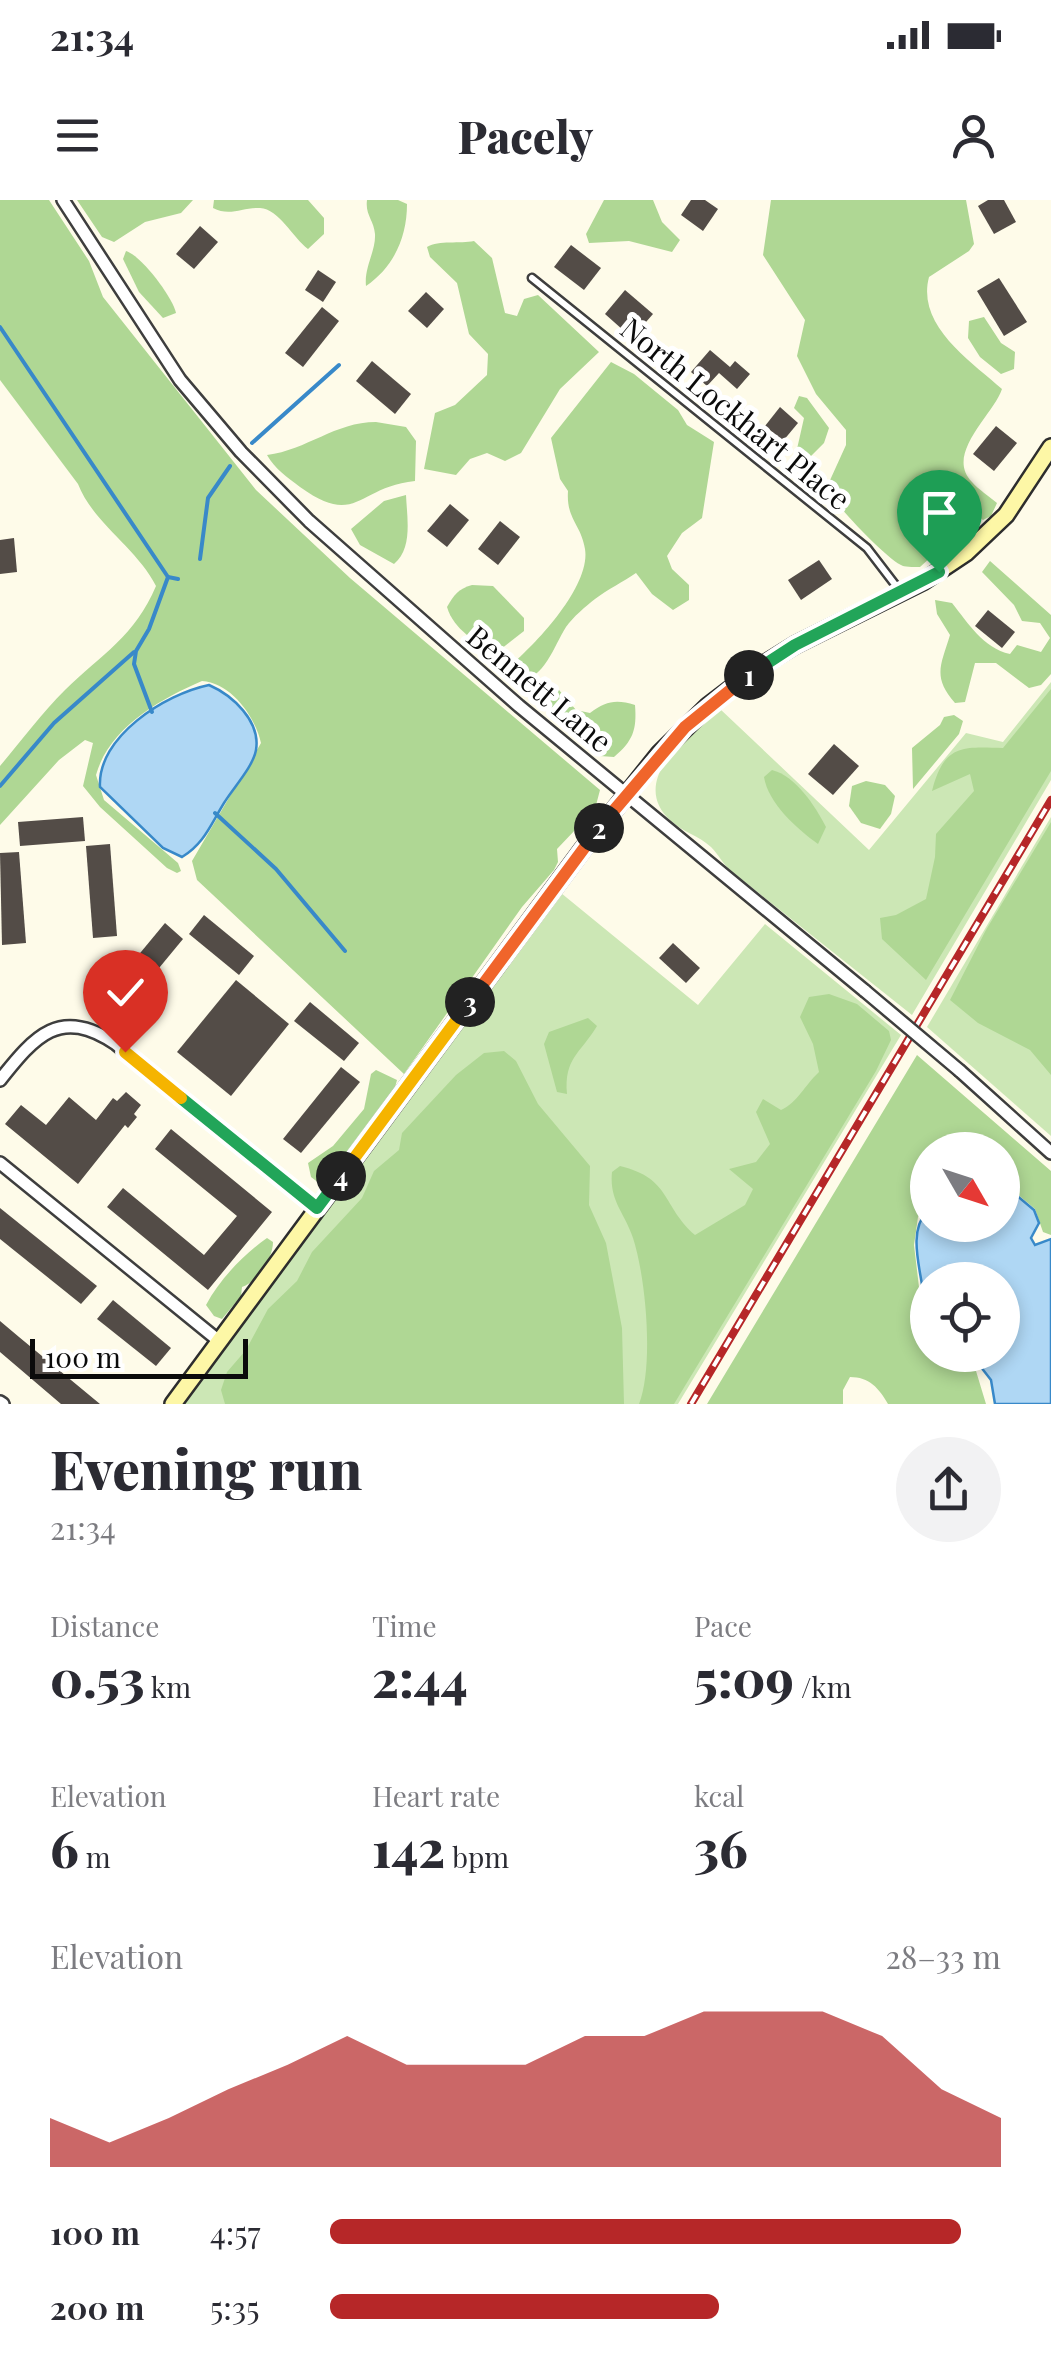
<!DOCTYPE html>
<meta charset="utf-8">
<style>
body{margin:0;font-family:"Playfair Display",serif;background:#f2f2f3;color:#2b2b33;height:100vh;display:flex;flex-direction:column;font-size:38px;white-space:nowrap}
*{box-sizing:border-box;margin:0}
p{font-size:32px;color:#7c7c81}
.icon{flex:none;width:55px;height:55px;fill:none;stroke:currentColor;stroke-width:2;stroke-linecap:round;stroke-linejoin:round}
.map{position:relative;height:1204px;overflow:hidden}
.sheet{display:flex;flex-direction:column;background:#fff;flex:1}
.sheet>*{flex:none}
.needle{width:65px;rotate:129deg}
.buttons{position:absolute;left:910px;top:932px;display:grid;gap:20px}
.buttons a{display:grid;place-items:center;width:110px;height:110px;border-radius:50%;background:#fff;box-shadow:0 5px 15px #0003;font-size:50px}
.scale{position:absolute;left:30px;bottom:25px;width:218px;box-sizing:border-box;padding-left:10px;border:5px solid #0b0b0b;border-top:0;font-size:28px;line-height:35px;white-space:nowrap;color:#0b0b0b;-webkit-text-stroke:8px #fff;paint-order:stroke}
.pin{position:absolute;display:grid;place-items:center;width:85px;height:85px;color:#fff;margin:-102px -42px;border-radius:50% 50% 50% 0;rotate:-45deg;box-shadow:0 0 10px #0007}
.pin .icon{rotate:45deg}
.km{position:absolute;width:50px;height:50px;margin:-25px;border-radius:50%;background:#222;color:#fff;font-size:28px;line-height:50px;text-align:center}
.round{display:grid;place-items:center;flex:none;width:105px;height:105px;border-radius:52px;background:#f2f2f3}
.summary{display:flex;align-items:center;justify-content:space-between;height:170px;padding:0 50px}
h1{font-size:55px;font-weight:800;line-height:75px}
.stats{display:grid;grid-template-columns:repeat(3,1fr);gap:15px;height:170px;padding:10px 50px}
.stats div{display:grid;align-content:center}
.stats b{font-size:50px;font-weight:800}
.stats small{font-size:28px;font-weight:400}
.stats p{font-size:28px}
.chart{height:280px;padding:20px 50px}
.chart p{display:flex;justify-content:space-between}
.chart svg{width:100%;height:180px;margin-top:10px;fill:#b62728;opacity:.7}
ul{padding:0 50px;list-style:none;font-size:32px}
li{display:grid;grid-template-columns:160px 120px 1fr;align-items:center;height:75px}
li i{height:25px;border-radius:12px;background:#b62728}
.status{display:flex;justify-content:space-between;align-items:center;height:70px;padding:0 50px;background:#fff;direction:ltr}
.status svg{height:28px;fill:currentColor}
header{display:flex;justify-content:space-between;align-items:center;height:130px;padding:0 50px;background:#fff;font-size:45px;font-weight:800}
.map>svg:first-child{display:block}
.green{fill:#cce7b5}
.forest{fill:#afd794}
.water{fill:#afd7f4;stroke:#3889c9;stroke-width:2.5}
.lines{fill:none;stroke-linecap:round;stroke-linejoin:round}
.stream{stroke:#3889c9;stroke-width:4}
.building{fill:#534c47}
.lane-casing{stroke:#3e3e3e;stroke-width:11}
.street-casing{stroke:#3e3e3e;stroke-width:16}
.secondary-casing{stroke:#2d2d2d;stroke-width:20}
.lane{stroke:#fff;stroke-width:6}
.street{stroke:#fff;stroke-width:11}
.secondary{stroke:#fdf7a6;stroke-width:15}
.rail-casing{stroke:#b62728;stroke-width:8}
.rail{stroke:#fff;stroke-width:4;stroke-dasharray:11;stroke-linecap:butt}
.street-bridge-casing{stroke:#3e3e3e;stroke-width:16;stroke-linecap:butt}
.street-bridge{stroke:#fff;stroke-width:11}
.split-1-casing{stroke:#fff;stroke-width:20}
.split-2-casing{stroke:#fff;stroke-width:20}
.split-3-casing{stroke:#fff;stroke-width:20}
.split-4-casing{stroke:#fff;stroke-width:20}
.split-5-casing{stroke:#fff;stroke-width:20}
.split-6-casing{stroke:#fff;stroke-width:20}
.split-1{stroke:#22a559;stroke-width:12}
.split-2{stroke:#f0652b;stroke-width:12}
.split-3{stroke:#f0652b;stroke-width:12}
.split-4{stroke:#f5b400;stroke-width:12}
.split-5{stroke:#22a559;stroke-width:12}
.split-6{stroke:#f5b400;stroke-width:12}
.labels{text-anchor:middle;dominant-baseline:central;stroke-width:10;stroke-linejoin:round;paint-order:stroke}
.street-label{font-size:30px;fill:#0b0b0b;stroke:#fff}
</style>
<div class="status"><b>21:34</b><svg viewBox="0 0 49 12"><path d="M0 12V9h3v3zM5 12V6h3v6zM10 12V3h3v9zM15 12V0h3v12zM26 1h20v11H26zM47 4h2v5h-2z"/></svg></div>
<header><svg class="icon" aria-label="menu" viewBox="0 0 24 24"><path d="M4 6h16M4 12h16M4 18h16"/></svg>Pacely<svg class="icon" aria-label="person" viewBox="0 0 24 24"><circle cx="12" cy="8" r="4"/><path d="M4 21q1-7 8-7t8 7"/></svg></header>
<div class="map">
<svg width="1051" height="1204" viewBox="0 0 1051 1204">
<rect width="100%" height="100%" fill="#fefbe9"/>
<!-- green -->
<g class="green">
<path d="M1051,482V580L912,815L731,671C723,664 718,654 711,647C699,636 683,632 671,621C627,581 688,534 719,508L869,650L966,533L1003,542Z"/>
<path d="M1051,617V936L927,827Z"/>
<path d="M561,693L698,805L765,724L901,835L678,1204H183Z"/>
</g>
<!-- forest -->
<g class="forest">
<path d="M0,0H49L89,61L103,97L256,290L350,378L600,590L595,609L557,649L558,662L554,670L522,707L404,874L197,680L192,661L261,543C255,516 231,483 202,481C160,499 109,528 96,575L104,600L178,663L181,671L177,673L167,668L100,607L83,586L93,543L85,540L59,560L0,625V566C21,541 42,513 65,490C102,454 135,436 156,386C137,348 93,323 78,284L0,180Z"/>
<path d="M77,0H193L181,13L145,22L114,42L102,37Z"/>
<path d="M214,0H308L324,18V34L308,49C293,38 279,9 260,8C243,7 230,17 213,8Z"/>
<path d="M367,0H398L407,4C407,37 394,67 366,86C364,67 376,51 375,34C374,20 365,15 367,0Z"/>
<path d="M604,0H653L662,22L680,40L672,52L629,41L589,43L586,34Z"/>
<path d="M771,0H966L974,44L969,51L929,77C916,126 972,162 1002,189C994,214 944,254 972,282C979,290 989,296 997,303L991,316L983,320L965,305L957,316L958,328L946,333L943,346L920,367C918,367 905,367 903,366C887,360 836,305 826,289L846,245V230L816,194L797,156L805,120L763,55Z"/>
<path d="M474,41L492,58L505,113L517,116L524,99L538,95L599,152L560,189L521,253L505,261L487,253L470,259L456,275L424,269L435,213L455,205L487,175L488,154L469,134L457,83L430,57L427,47C439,40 460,44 474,41Z"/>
<path d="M126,51C142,56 173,98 176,113L163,118L139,92L123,59Z"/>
<path d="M984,117L1001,143L1015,152L1014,169L1001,174L980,157L968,138L969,121Z"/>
<path d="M611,162L634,174L678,210L687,225L714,242L702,318L682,333L667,356L672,369L689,385V400L673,410L652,394L636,373C623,382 608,389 595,399C586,406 573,417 566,427C553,447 543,485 513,480L510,466C536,444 591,386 585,349C581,324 566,319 568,291L560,279L551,238Z"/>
<path d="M799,196L807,198L829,228L824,243L810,257L797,249L804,218L794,208Z"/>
<path d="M376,222L406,227L416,241L415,281C357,287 357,328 300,287C287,277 275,269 267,255C307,250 335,222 376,222Z"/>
<path d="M406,295C407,318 413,348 394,364L360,345L351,329L384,301Z"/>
<path d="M990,361L1051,415V474L1041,485L1029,488L996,463H975L965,502L955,503C932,477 941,465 950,435L937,414L935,400L952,403C968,423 983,448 1010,454L1017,445L1041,452L1050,438L1040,423L1022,421L1014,405L982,372Z"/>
<path d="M472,385L493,386L524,418V431L497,452C475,442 454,430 447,407C454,395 458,389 472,385Z"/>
<path d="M1051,489V571L926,780L882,739L880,718L896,715L926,699L935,657L936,634L974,591L970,574L932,591C944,543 964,547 1003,548Z"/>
<path d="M559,490L576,510L590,513C606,501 616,499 635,505C637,530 633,541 614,557L600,556L547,509L543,492Z"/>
<path d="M954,515L963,521L959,534L913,589L912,548L940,525L944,517Z"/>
<path d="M772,570C796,576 815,606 826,627L818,644C797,629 768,603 764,577Z"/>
<path d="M866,581L885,585L895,596L891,614L880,629L861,623L849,606L852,586Z"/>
<path d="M1051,622V875L1030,850L978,823L950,800L986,730Z"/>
<path d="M829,794L857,804L889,831L891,840L876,871L674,1204H639C654,1166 646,1078 633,1038C625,1013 609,1001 612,972L620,966C672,979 661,1005 695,1035L745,1005L753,989L729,969L756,962L770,944L756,912L763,899L781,910C798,902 804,886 819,872L813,844L800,817L809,797Z"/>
<path d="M588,818L597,826C580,854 564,858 567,894L557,892L544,844L549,832Z"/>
<path d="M504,851L516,861L538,904L590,966L589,1005L606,1043L622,1128L624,1204H225L221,1190L227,1172L246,1150L268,1109L297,1081L312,1052L362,998L374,971L399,950L402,933L456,875L484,853Z"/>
<path d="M917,855L1051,971V1035L1043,1032L1035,1009L1003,982L1002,950H928L927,1006L918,1017L914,1045L921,1104L917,1137L927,1149L928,1155H934L944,1165L976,1171L986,1204H888C879,1188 869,1177 850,1177L843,1190V1204H707Z"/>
<path d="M376,870L397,880L394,891L327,979L319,983L311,977L308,963L333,946L364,909L371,874Z"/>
<path d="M267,1038L273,1042C273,1058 258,1081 242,1087L241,1096L222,1119L214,1116L206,1105C220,1079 243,1055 267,1038Z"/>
</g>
<!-- water -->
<g class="water">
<path d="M209,485C232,495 261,521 256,550C253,567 233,588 224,603C211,624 204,644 182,657L163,648L100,587C97,537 165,494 209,485Z"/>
<path d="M1003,984L1034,1010L1039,1023L1031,1038L1035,1045L1051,1039V1204H995L991,1180L977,1162L942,1160L938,1155H1002V1080H928L927,1142L921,1134C922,1120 924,1106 923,1092C920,1066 908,1032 927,1011L928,1025H1002Z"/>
</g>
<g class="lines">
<!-- stream -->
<g class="stream">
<path d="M0,127L168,377L178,379"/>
<path d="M252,243L339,165"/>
<path d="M200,359L208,298L230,266"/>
<path d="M152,512L134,464L136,451L149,429L168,377"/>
<path d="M0,586L54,523L134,452"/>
<path d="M215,613L276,669L345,751"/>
</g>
</g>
<!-- building -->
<g class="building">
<path d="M691,0H705L718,9L703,31L681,15Z"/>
<path d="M988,0H1004L1016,22L994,34L978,6Z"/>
<path d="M200,26L218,42L194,69L176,54Z"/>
<path d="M571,45L601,68L584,90L554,67Z"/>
<path d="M318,70L336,82L323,102L305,90Z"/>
<path d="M999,78L1027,122L1004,136L977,91Z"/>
<path d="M625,90L653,114L632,138L605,114Z"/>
<path d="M426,92L444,109L427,128L408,111Z"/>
<path d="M322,107L339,121L303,167L285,153Z"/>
<path d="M710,150L730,167L735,161L750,174L737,189L719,173L707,186L691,172Z"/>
<path d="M372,161L411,194L395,214L356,181Z"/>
<path d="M780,207L798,223L783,241L765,226Z"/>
<path d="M996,226L1017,243L994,271L973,254Z"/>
<path d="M450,304L469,320L447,347L427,331Z"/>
<path d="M500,321L520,337L498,365L478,349Z"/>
<path d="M14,338L17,372L0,374V340Z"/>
<path d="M819,360L832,379L801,400L788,380Z"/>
<path d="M988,410L1015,432L1002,448L975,426Z"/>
<path d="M834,544L859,566L833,595L808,574Z"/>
<path d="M83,617L85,641L20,646L18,622Z"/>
<path d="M110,644L117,736L93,738L86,646Z"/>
<path d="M19,652L26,743L2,745L0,653Z"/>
<path d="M204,715L254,756L239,775L189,734Z"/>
<path d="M165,723L183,739L126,808L107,793Z"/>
<path d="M673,743L700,768L686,783L659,758Z"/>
<path d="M236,780L289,824L231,896L177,852Z"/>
<path d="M310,802L359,843L344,861L294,821Z"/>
<path d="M341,867L360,882L301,953L283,939Z"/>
<path d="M126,892L141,905L134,914L137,917L128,928L125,925L78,984L5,924L21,905L46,925L69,897L96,920L113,898L117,901Z"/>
<path d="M171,929L272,1012L208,1090L107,1007L123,988L204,1055L237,1016L155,949Z"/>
<path d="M0,1008L97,1086L81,1104L0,1039Z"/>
<path d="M113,1100L171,1148L156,1166L97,1119Z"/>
<path d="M0,1121L19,1137L100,1204H61L0,1152Z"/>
</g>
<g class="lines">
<!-- lane casing -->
<g class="lane-casing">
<path id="lane" d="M532,78L867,348L900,391"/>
</g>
<!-- street casing -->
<g class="street-casing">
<g id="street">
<path d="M63,0L180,180L241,252L309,321L519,506L865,791"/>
<path d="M960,871L1051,953"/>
<path d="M0,880C35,836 60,806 116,844L317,1009"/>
<path d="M0,963L219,1141"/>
<path d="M0,1202L3,1204"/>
</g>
</g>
<!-- secondary casing -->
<g class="secondary-casing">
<path id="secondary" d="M173,1204L583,649L659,554L708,506L758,468L795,445L924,381L966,353L1006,315L1051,247"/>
</g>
<!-- lane -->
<use href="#lane" class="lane"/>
<!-- street -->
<use href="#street" class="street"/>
<!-- secondary -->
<use href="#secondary" class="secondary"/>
<!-- rail casing -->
<g class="rail-casing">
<path id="rail" d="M691,1204L1051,600"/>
</g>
<!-- rail -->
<use href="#rail" class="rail"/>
<!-- street-bridge casing -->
<g class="street-bridge-casing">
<path id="street-bridge" d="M865,791L960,871"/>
</g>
<!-- street-bridge -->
<use href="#street-bridge" class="street-bridge"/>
</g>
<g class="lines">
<!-- split-1 casing -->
<g class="split-1-casing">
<path id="split-1" d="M749,475L795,445L939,372"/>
</g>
<!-- split-2 casing -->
<g class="split-2-casing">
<path id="split-2" d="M599,628L685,527L749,475"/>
</g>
<!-- split-3 casing -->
<g class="split-3-casing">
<path id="split-3" d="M470,802L599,628"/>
</g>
<!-- split-4 casing -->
<g class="split-4-casing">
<path id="split-4" d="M341,976L470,802"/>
</g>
<!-- split-5 casing -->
<g class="split-5-casing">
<path id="split-5" d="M181,898L317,1008L341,976"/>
</g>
<!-- split-6 casing -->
<g class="split-6-casing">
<path id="split-6" d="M125,852L181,898"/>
</g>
<!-- split-1 -->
<use href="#split-1" class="split-1"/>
<!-- split-2 -->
<use href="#split-2" class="split-2"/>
<!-- split-3 -->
<use href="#split-3" class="split-3"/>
<!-- split-4 -->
<use href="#split-4" class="split-4"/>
<!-- split-5 -->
<use href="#split-5" class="split-5"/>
<!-- split-6 -->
<use href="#split-6" class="split-6"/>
</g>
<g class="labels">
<!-- street labels -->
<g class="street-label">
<text transform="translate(736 213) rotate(39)">North Lockhart Place</text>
<text transform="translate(540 488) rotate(40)">Bennett Lane</text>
</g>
</g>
</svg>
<div class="buttons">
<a><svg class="needle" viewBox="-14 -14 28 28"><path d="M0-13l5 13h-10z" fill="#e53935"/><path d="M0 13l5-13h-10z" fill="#7c7c81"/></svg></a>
<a><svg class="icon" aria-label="locate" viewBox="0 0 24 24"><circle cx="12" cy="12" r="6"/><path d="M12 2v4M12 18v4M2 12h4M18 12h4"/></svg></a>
</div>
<div class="scale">100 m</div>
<div class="pin" style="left:939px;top:372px;background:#1e9e55"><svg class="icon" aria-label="arrive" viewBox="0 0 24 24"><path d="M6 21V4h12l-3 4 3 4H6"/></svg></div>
<div class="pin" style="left:125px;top:852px;background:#d93025"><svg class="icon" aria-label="check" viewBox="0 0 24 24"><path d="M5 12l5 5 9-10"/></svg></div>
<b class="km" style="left:749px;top:475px">1</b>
<b class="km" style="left:599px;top:628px">2</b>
<b class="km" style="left:470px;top:802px">3</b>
<b class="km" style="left:341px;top:976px">4</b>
</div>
<section class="sheet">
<div class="summary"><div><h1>Evening run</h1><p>21:34</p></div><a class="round"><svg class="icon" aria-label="share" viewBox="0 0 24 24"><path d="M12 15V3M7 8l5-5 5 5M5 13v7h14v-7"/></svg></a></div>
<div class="stats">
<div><p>Distance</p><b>0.53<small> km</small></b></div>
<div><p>Time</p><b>2:44</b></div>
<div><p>Pace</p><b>5:09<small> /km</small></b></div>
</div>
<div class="stats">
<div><p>Elevation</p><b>6<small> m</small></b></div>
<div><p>Heart rate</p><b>142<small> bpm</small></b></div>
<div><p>kcal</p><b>36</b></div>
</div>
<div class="chart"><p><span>Elevation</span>28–33 m</p>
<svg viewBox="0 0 160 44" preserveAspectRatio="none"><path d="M0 44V32L10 38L20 32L30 25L40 19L50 12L60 19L70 19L80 19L90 12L100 12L110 6L120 6L130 6L140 12L150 25L160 32V44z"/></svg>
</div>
<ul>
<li><b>100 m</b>4:57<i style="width:94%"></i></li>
<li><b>200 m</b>5:35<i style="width:58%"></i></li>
</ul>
</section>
